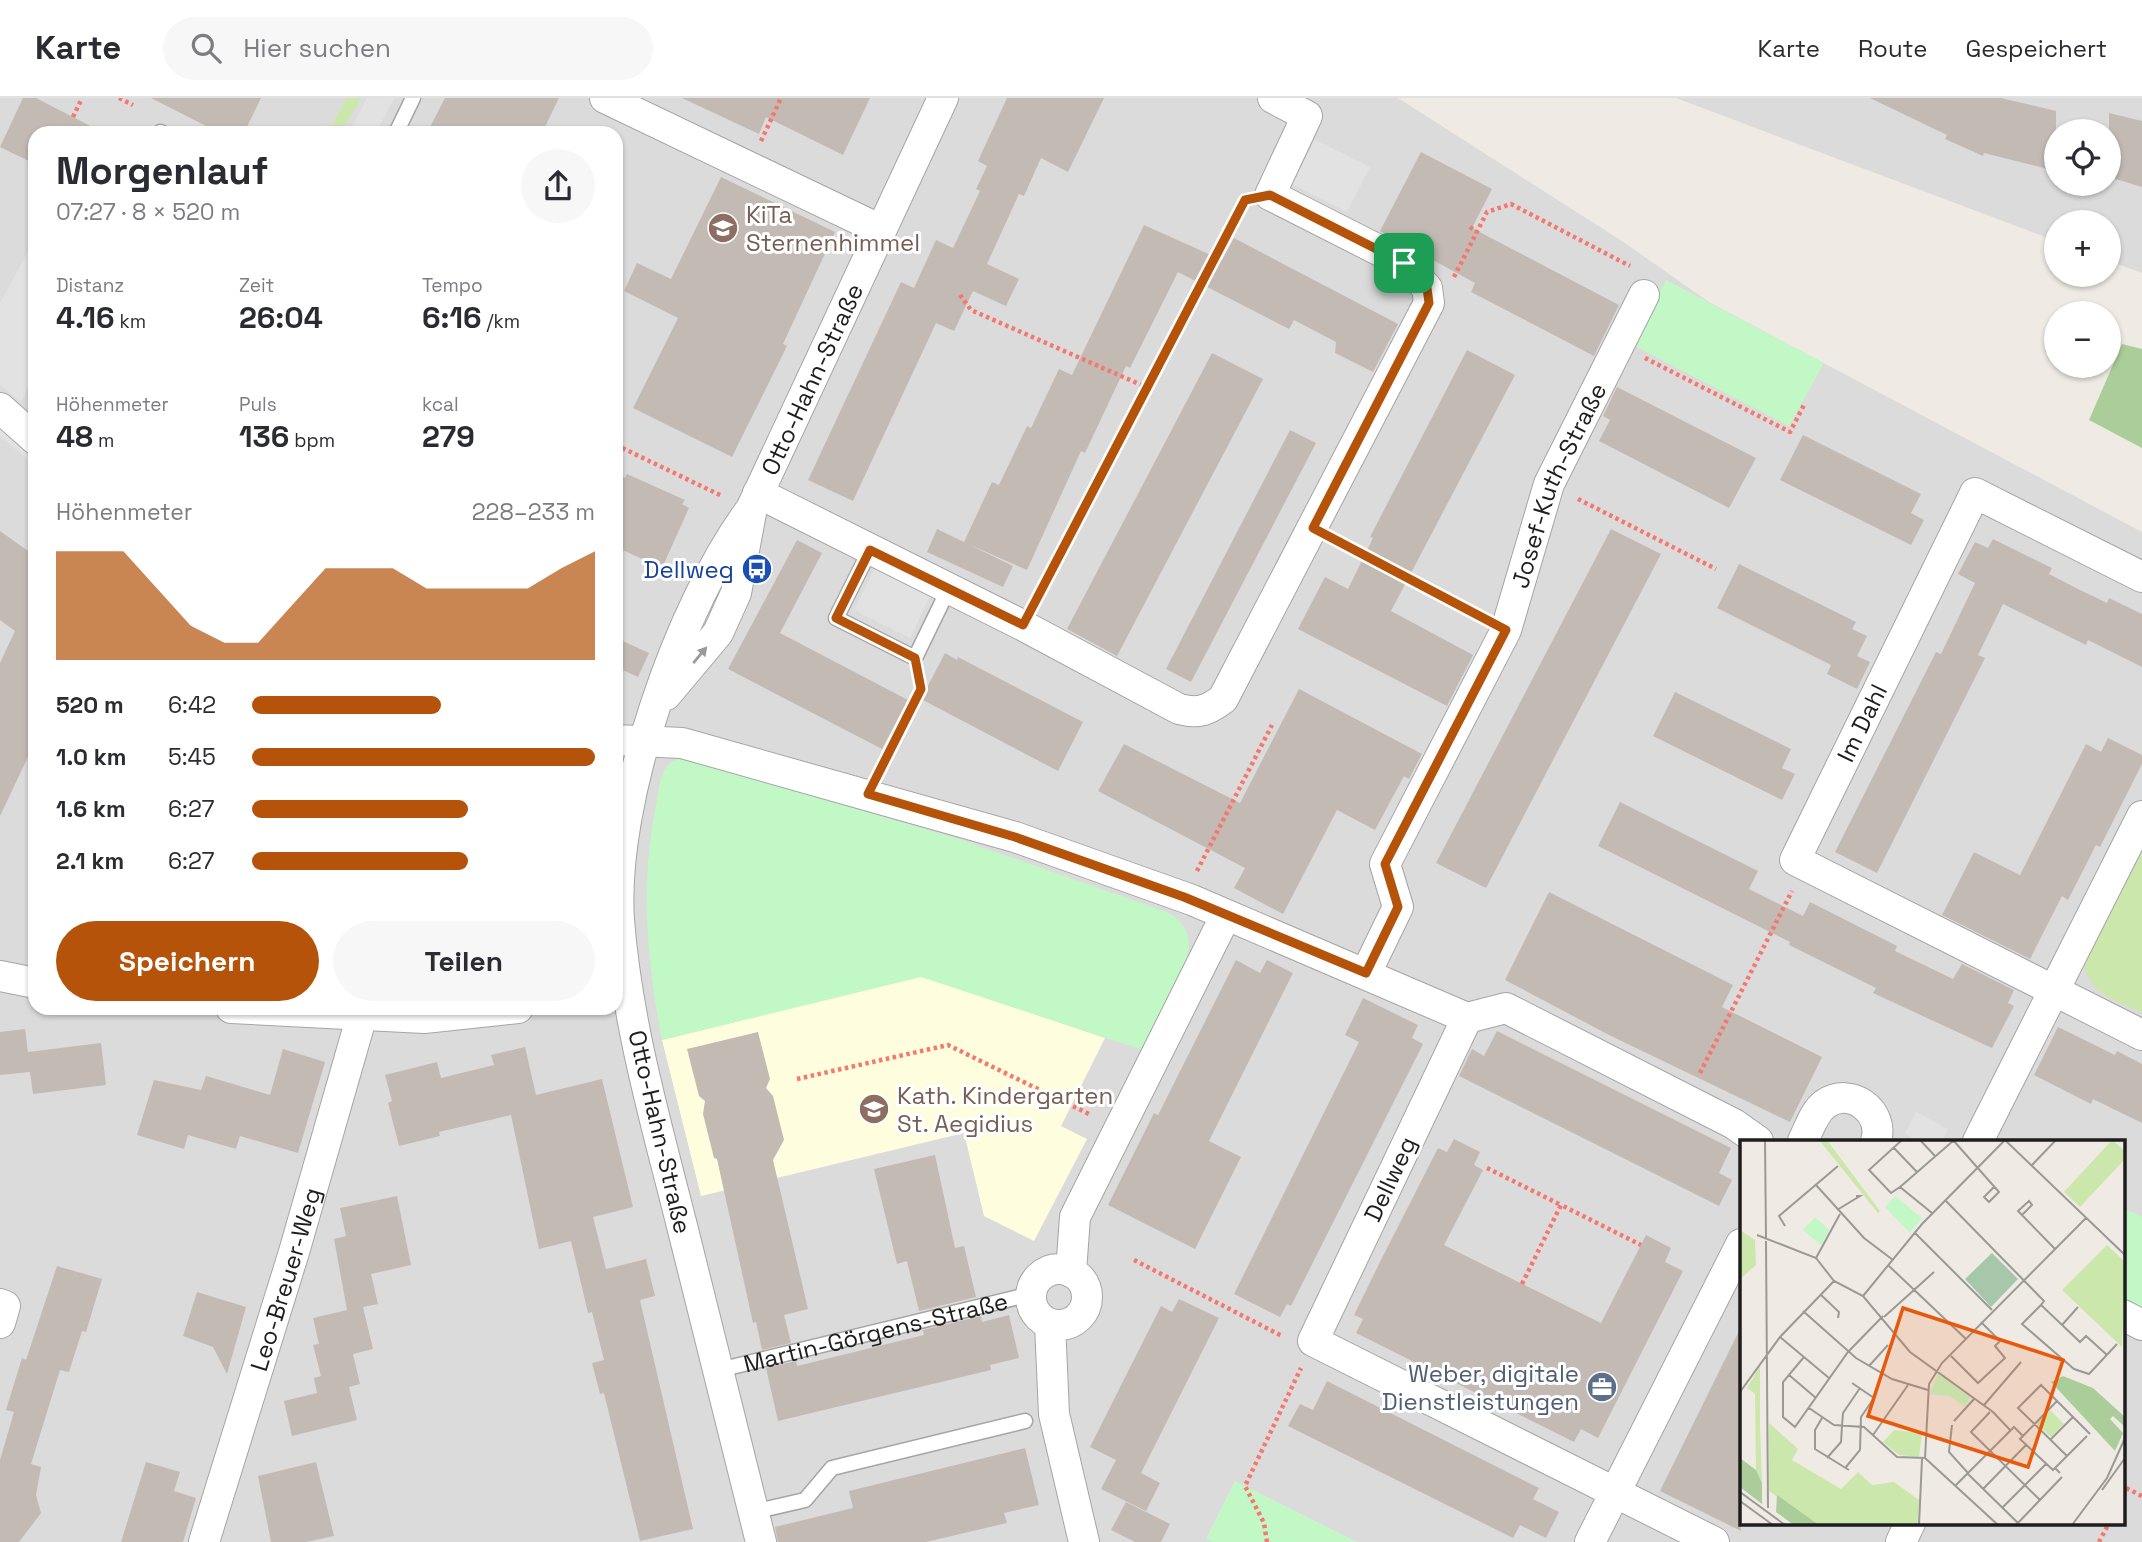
<!DOCTYPE html>
<html lang="de">
<meta charset="utf-8">
<style>
body{margin:0;font-family:"Space Grotesk",sans-serif;background:#f7f7f7;color:#2b2b33;height:100vh;display:flex;flex-direction:column;font-size:26px;white-space:nowrap}
*{box-sizing:border-box;margin:0}
p{font-size:23px;color:#7c7c81}
.icon{flex:none;width:38px;height:38px;fill:none;stroke:currentColor;stroke-width:2;stroke-linecap:round;stroke-linejoin:round}
.map{position:relative;flex:1;overflow:hidden}
.sheet{position:absolute;left:28px;top:28px;width:595px;height:889px;display:flex;flex-direction:column;background:#fff;border-radius:21px;box-shadow:0 2px 5px #0004}
.sheet>*{flex:none}
.controls{position:absolute;left:2044px;top:21px;display:grid;gap:14px}
.controls a{display:grid;place-items:center;width:77px;height:77px;border-radius:50%;background:#fff;box-shadow:0 2px 5px #0004;font-size:35px}
.pin{position:absolute;display:grid;place-items:center;width:60px;height:60px;color:#fff;margin:-30px;border-radius:14px;box-shadow:0 4px 10px #0006}
.round{display:grid;place-items:center;flex:none;width:74px;height:74px;border-radius:37px;background:#f7f7f7}
.headline{display:flex;align-items:center;justify-content:space-between;height:119px;padding:0 28px}
h1{font-size:38px;font-weight:800;line-height:52px}
.figures{display:grid;grid-template-columns:repeat(3,1fr);gap:10px;height:119px;padding:7px 28px}
.figures div{display:grid;align-content:center}
.figures b{font-size:30px;font-weight:800}
.figures small{font-size:19px;font-weight:400}
.figures p{font-size:19px}
.chart{height:196px;padding:14px 28px}
.chart p{display:flex;justify-content:space-between}
.chart svg{width:100%;height:126px;margin-top:7px;fill:#b45309;opacity:.7}
.button{display:flex;gap:14px;margin-top:auto;padding:14px 28px}
.button a{flex:1;height:80px;border-radius:42px;background:#b45309;color:#fff;font-size:28px;font-weight:800;line-height:80px;text-align:center}
.button a+a{background:#f7f7f7;color:#2b2b33}
ul{padding:0 28px;list-style:none;font-size:23px}
li{display:grid;grid-template-columns:112px 84px 1fr;align-items:center;height:52px}
li i{height:18px;border-radius:9px;background:#b45309}
header{display:flex;align-items:center;gap:42px;box-sizing:border-box;height:98px;padding:0 35px;background:#fff;border-bottom:2px solid #e1e1e2}
header strong{font-size:33px}
nav{display:flex;gap:38px;margin-inline-start:auto;font-size:24px}
.search{width:490px;height:63px;background:#f7f7f7;display:flex;align-items:center;gap:18px;box-sizing:border-box;padding:0 24px;border-radius:38px;color:#7c7c81;font-size:26px}
.map>svg:first-child{display:block}
.residential{fill:#dcdbdb;fill-rule:evenodd}
.education{fill:#fefdde}
.grass{fill:#cbe7ac}
.forest{fill:#abcd9a}
.park{fill:#c2f8c5}
.parking{fill:#e2e2e2}
.building{fill:#c3bab4}
.lines{fill:none;stroke-linecap:round;stroke-linejoin:round}
.lane-casing{stroke:#a5a5a5;stroke-width:17}
.street-casing{stroke:#a5a5a5;stroke-width:32}
.path{stroke:#f5786f;stroke-width:4.5;stroke-dasharray:3.5 3.5;stroke-linecap:butt}
.lane{stroke:#fff;stroke-width:14}
.street{stroke:#fff;stroke-width:30}
.oneway{fill:#9a9a9a}
.route-casing{stroke:#fff;stroke-width:14}
.route{stroke:#b45309;stroke-width:9}
.labels{text-anchor:middle;dominant-baseline:central;stroke-width:6;stroke-linejoin:round;paint-order:stroke}
.education-label{font-size:24px;fill:#785e54;stroke:#fff;text-anchor:start}
.street-label{font-size:24px;fill:#1e1e1e;stroke:#fff}
.transit-label{font-size:24px;fill:#164399;stroke:#fff;text-anchor:end}
.service-label{font-size:24px;fill:#4e5e75;stroke:#fff;text-anchor:end}
.inset-road{fill:none;stroke:#9b9995;stroke-width:2}
.view{fill:#e8590c;fill-opacity:0.15;stroke:#e8590c;stroke-width:3.5}
.inset-edge{fill:none;stroke:#1e1e1e;stroke-width:3.5}
</style>
<header>
<strong>Karte</strong>
<div class="search"><svg class="icon" aria-label="search" viewBox="0 0 24 24"><circle cx="10" cy="10" r="6"/><path d="M15 15l6 6"/></svg>Hier suchen</div>
<nav><a>Karte</a><a>Route</a><a>Gespeichert</a></nav>
</header>
<div class="map">
<svg width="2142" height="1444" viewBox="0 0 2142 1444">
<rect width="100%" height="100%" fill="#efebe4"/>
<!-- residential -->
<g class="residential">
<path d="M0,0H1398L1622,143L1709,204L2142,434V1444H0ZM35,35H616V910H35ZM1741,1043H2123V1425H1741Z"/>
<path d="M1676,0H2142V175L2109,163V124H2056V143ZM2056,33H2109V86H2056Z"/>
</g>
<!-- education -->
<path class="education" d="M921,878L1105,940L1061,1028L1087,1041L1034,1143L984,1118L964,1035L701,1098L662,942Z"/>
<!-- grass -->
<g class="grass">
<path d="M346,0H361L341,35H328Z"/>
<path d="M2142,744V915C2118,903 2088,896 2084,865Z"/>
</g>
<!-- forest -->
<path class="forest" d="M2122,246L2142,251V350L2089,322Z"/>
<!-- park -->
<g class="park">
<path d="M1666,182L1824,265L1789,328L1633,247Z"/>
<path d="M681,660L959,741L1167,814C1177,820 1185,827 1188,839C1195,866 1155,927 1143,952L921,879L662,942C647,864 640,786 656,708C660,688 659,666 681,660Z"/>
<path d="M2123,1110L2142,1119V1215L2123,1206Z"/>
<path d="M1235,1383L1357,1444H1213L1206,1441Z"/>
</g>
<!-- parking -->
<g class="parking">
<path d="M367,0H394L376,35H349Z"/>
<path d="M1315,42L1370,69L1347,114L1292,86Z"/>
<path d="M30,150L35,153V276L21,304L0,287V205Z"/>
<path d="M0,327L35,357V368L0,338Z"/>
<path d="M875,469L931,496L910,540L854,512Z"/>
<path d="M1916,1014L1948,1031L1942,1043H1919L1905,1036Z"/>
</g>
<!-- building -->
<g class="building">
<path d="M23,0H36L104,35H35V66L0,49Z"/>
<path d="M151,0H261L244,35H220Z"/>
<path d="M445,0H559L542,35H427Z"/>
<path d="M682,0H870L843,57L766,19L759,36Z"/>
<path d="M1007,0H1104L1068,74L1041,60L1024,98L1019,96L987,166L1019,181L1006,208L973,193L954,233L936,225L853,403L808,382L901,184L914,190L936,142L953,150L980,93L976,91L987,68L978,63Z"/>
<path d="M1870,0H2001L2056,13V73L1984,55L1983,58L1945,41L1947,37Z"/>
<path d="M2109,15L2142,23V89L2109,79Z"/>
<path d="M1421,54L1492,91L1472,130L1619,207L1594,258L1471,194L1475,185L1380,133Z"/>
<path d="M721,79L835,134L783,246L787,248L732,359L633,310L678,220L624,193L637,165L671,181Z"/>
<path d="M1144,127L1222,162L1234,140L1398,226L1373,274L1335,255L1336,244L1294,222L1289,231L1178,174L1130,270L1126,268L1085,355L1081,353L1027,472L968,446L1013,468L1003,489L927,454L937,431L964,444L992,384L999,387L1027,328L1031,330L1059,271L1072,277Z"/>
<path d="M1467,252L1515,277L1391,513L1473,557L1447,608L1298,531L1325,479L1348,491L1373,440L1370,439Z"/>
<path d="M1212,255L1263,281L1117,558L1067,531Z"/>
<path d="M1617,289L1756,360L1729,410L1599,343L1610,322L1603,318Z"/>
<path d="M1290,332L1316,345L1191,584L1166,571Z"/>
<path d="M1803,337L1921,396L1911,415L1924,422L1911,447L1780,382Z"/>
<path d="M616,376L625,380L627,376L685,402L682,406L689,410L662,470L616,449Z"/>
<path d="M1611,431L1661,456L1486,790L1436,765Z"/>
<path d="M0,433L35,458V644L0,718V565L15,533L0,522Z"/>
<path d="M1993,441L2052,470L2049,476L2078,491L2107,505L2109,500L2142,516V569L2088,542L2086,547L2003,506L1978,557L1985,560L1877,775L1835,754L1936,554L1941,556L1975,485L1958,476L1975,444L1988,450Z"/>
<path d="M797,442L822,455L780,535L908,602L882,651L728,571Z"/>
<path d="M1739,466L1856,524L1852,531L1867,538L1857,558L1870,564L1857,591L1827,576L1831,567L1717,510Z"/>
<path d="M616,540L649,555L638,579L616,569Z"/>
<path d="M945,555L957,562L958,559L1083,624L1058,673L921,601Z"/>
<path d="M1299,591L1422,656L1409,681L1404,678L1375,732L1337,712L1283,816L1234,790L1245,770L1098,693L1124,646L1240,705Z"/>
<path d="M1675,594L1791,651L1782,670L1795,676L1782,702L1653,638Z"/>
<path d="M2108,640L2142,657V666L2100,749L2096,747L2068,802L2062,798L2030,861L1942,817L1974,754L2020,777L2086,646L2101,654Z"/>
<path d="M1620,704L1758,773L1749,791L1803,818L1810,804L1897,848L1895,853L1953,881L1962,866L2014,892L2008,905L2014,908L1992,950L1873,895L1876,890L1789,847L1790,844L1598,748Z"/>
<path d="M1549,794L1733,887L1722,909L1822,959L1790,1024L1609,937L1505,882Z"/>
<path d="M1236,862L1260,875L1267,862L1293,875L1209,1043L1241,1059L1195,1151L1108,1107L1154,1015L1158,1017Z"/>
<path d="M1363,900L1418,927L1412,940L1423,946L1291,1208L1287,1206L1280,1219L1234,1196L1359,944L1345,937Z"/>
<path d="M2058,929L2115,957L2117,953L2142,966V1025L2093,1001L2091,1006L2034,977Z"/>
<path d="M25,931L28,954L101,945L106,987L33,996L30,974L0,977V934Z"/>
<path d="M1497,933L1731,1050L1719,1075L1732,1082L1719,1108L1459,978L1472,951L1484,958Z"/>
<path d="M758,934L770,981L766,990L773,998L784,1042L773,1062L808,1211L784,1217L791,1245L762,1252L756,1224L753,1225L717,1061L714,1060L703,1016L705,1003L699,998L687,951Z"/>
<path d="M525,949L536,997L602,981L633,1109L593,1119L606,1171L646,1161L655,1198L640,1202L693,1431L640,1443L604,1295L600,1296L592,1265L604,1262L592,1214L588,1215L571,1143L539,1151L511,1017L439,1034L440,1038L399,1048L388,1005L392,1003L385,977L437,964L441,980L494,967L491,957Z"/>
<path d="M283,951L325,964L298,1055L240,1038L236,1051L188,1037L184,1051L137,1037L154,982L201,992L206,978L270,997Z"/>
<path d="M1454,1041L1480,1054L1474,1067L1483,1072L1444,1147L1601,1225L1646,1137L1671,1150L1665,1164L1683,1173L1598,1340L1581,1331L1574,1344L1356,1235L1363,1221L1354,1217L1381,1162L1438,1050L1447,1054Z"/>
<path d="M935,1057L955,1150L964,1148L976,1199L919,1213L907,1163L897,1166L874,1071Z"/>
<path d="M397,1098L411,1167L371,1176L378,1206L363,1209L373,1251L353,1256L360,1286L349,1289L357,1322L292,1338L284,1303L317,1295L314,1280L321,1278L313,1247L319,1246L313,1220L347,1212L334,1141L346,1138L340,1110Z"/>
<path d="M57,1168L102,1181L86,1234L82,1233L69,1274L60,1272L31,1366L41,1369L36,1397L41,1415L19,1444H0V1362L14,1314L6,1312L22,1260L26,1262Z"/>
<path d="M197,1194L246,1209L227,1276L213,1249L183,1238Z"/>
<path d="M1179,1201L1219,1220L1141,1375L1160,1385L1146,1413L1101,1391L1116,1362L1090,1349L1161,1208L1172,1214Z"/>
<path d="M1009,1217L1019,1260L990,1267L991,1272L778,1323L766,1270L796,1263L797,1268L924,1237L923,1232L981,1218L982,1224Z"/>
<path d="M1741,1229V1433L1660,1393Z"/>
<path d="M1327,1283L1539,1390L1533,1401L1559,1414L1546,1440L1520,1427L1513,1440L1288,1328L1300,1306L1313,1312Z"/>
<path d="M1025,1350L1039,1407L1004,1415L1007,1425L926,1444H778L775,1429L853,1410L849,1393Z"/>
<path d="M146,1364L180,1374L174,1393L196,1400L183,1444H121Z"/>
<path d="M316,1364L334,1438L306,1444H271L258,1378Z"/>
<path d="M1126,1404L1170,1426L1161,1444H1135L1111,1432Z"/>
</g>
<g class="lines">
<!-- lane casing -->
<g class="lane-casing">
<g id="lane">
<path d="M160,34L163,35"/>
<path d="M396,35L413,0"/>
<path d="M870,452L836,520L915,560L949,490"/>
<path id="s1" d="M719,1272L1031,1196"/>
<path d="M753,1414L805,1402L832,1370L1025,1323"/>
</g>
</g>
<!-- street casing -->
<g class="street-casing">
<g id="street">
<path d="M605,0L881,132"/>
<path d="M0,310L35,341"/>
<path d="M758,395L1022,527L1179,611C1198,616 1207,613 1223,601L1429,205L1427,190L1404,165L1270,97L1307,18L1273,0"/>
<path d="M2142,479L1975,395L1795,762L2142,937"/>
<path d="M666,597L718,535L736,495L751,415"/>
<path d="M616,642L682,645L1015,739L1192,802L1467,920L1506,910L1734,1026L1758,1043"/>
<path id="s2" d="M1366,875L1398,809L1385,766L1506,532L1549,386L1644,197"/>
<path d="M0,878L35,885"/>
<path d="M231,910L424,920L518,910"/>
<path d="M1467,920L1313,1243L1714,1444"/>
<path d="M1803,1043C1809,1031 1814,1014 1825,1006C1851,988 1885,1014 1876,1043"/>
<path d="M1978,1043L2142,718"/>
<circle cx="1059" cy="1199" r="28"/>
<path d="M1071,1174L1075,1119L1226,817"/>
<path d="M0,1206L5,1208L0,1225"/>
<path d="M2123,1217L2142,1227"/>
<path d="M1050,1226L1054,1316L1084,1444"/>
<path id="s3" d="M204,1444L294,1154L362,917"/>
<path id="s4" d="M761,1444C734,1337 708,1230 681,1124C656,1025 627,925 619,822C611,703 680,506 751,411L943,0"/>
<path d="M1590,1444L1741,1146"/>
<path d="M1901,1444L1910,1425"/>
</g>
</g>
<!-- path -->
<g class="path">
<path d="M119,0L133,7"/>
<path d="M73,19L82,0"/>
<path d="M761,43L781,0"/>
<path d="M1470,129L1477,134"/>
<path d="M1454,179L1487,114L1511,106L1630,168"/>
<path d="M960,197L971,212L1146,289"/>
<path d="M1645,260L1790,334L1804,307"/>
<path d="M616,347L722,398"/>
<path d="M1578,401L1716,471"/>
<path d="M1339,444L1477,517"/>
<path d="M1036,501L1241,109"/>
<path d="M881,670L921,591L919,583"/>
<path d="M1197,773L1272,627"/>
<path d="M1700,975L1792,793"/>
<path d="M797,981L948,947L1091,1017"/>
<path d="M1487,1070L1561,1107"/>
<path d="M1134,1162L1282,1238"/>
<path d="M1522,1186L1561,1107L1641,1147"/>
<path d="M2123,1396L2126,1390L2142,1398"/>
<path d="M1267,1444L1264,1425L1245,1388L1301,1270"/>
<path d="M2099,1444L2109,1425"/>
</g>
<!-- lane -->
<use href="#lane" class="lane"/>
<!-- street -->
<use href="#street" class="street"/>
</g>
<!-- one-way arrows -->
<defs><path id="oneway-solid" d="M-6-.8H1V-3.2L6.5 0L1 3.2V.8H-6Z" transform="scale(1.75)"/></defs>
<use class="oneway" href="#oneway-solid" transform="translate(700 557) rotate(-50)"/>
<g class="lines">
<!-- route casing -->
<g class="route-casing">
<path id="route" d="M1270,97L1404,165L1427,190L1429,205L1313,430L1506,532L1385,766L1398,809L1366,875L1184,799L1015,739L868,696L921,591L915,560L836,520L870,452L1023,527L1245,102Z"/>
</g>
<!-- route -->
<use href="#route" class="route"/>
</g>
<!-- icons -->
<defs>
<g id="school-disc" transform="scale(1.575)"><circle r="9.5" fill="#8d6e63" stroke="#fff"/><path d="M0-5L7-2L0 1L-7-2ZM-4 1L0 2.5L4 1V4Q0 6-4 4Z" fill="#fff"/></g>
<g id="bus-disc" transform="scale(1.575)"><circle r="9.5" fill="#1a4fb4" stroke="#fff"/><path d="M-5-6H5V4H4V6H2V4H-2V6H-4V4H-5ZM-3.5-4V0h7V-4ZM-3.5 1.2v1.5H-2V1.2ZM2 1.2v1.5H3.5V1.2Z" fill="#fff"/></g>
<g id="office-disc" transform="scale(1.575)"><circle r="9.5" fill="#5c6f8a" stroke="#fff"/><path d="M-6-3h4V-5.5h4V-3h4V5H-6ZM-1-4.5V-3h2v-1.5ZM-6 0V1H6V0Z" fill="#fff"/></g>
</defs>
<g fill-rule="evenodd">
<use href="#school-disc" x="723" y="130"/>
<use href="#bus-disc" x="757" y="471"/>
<use href="#school-disc" x="874" y="1011"/>
<use href="#office-disc" x="1602" y="1289"/>
</g>
<g class="labels">
<!-- education labels -->
<g class="education-label">
<text x="746" y="116">KiTa<tspan x="746" dy="28">Sternenhimmel</tspan></text>
<text x="897" y="997">Kath. Kindergarten<tspan x="897" dy="28">St. Aegidius</tspan></text>
</g>
<!-- street labels -->
<g class="street-label">
<text stroke="none"><textPath href="#s4" startOffset="1220">Otto-Hahn-Straße</textPath></text>
<text stroke="none"><textPath href="#s2" startOffset="536">Josef-Kuth-Straße</textPath></text>
<text transform="translate(1862 625) rotate(-64)">Im Dahl</text>
<text transform="translate(660 1034) rotate(77)">Otto-Hahn-Straße</text>
<text transform="translate(1390 1081) rotate(-65)">Dellweg</text>
<text stroke="none"><textPath href="#s3" startOffset="275">Leo-Breuer-Weg</textPath></text>
<text stroke="none"><textPath href="#s1" startOffset="161">Martin-Görgens-Straße</textPath></text>
</g>
<!-- transit labels -->
<g class="transit-label">
<text x="734" y="471">Dellweg</text>
</g>
<!-- service labels -->
<g class="service-label">
<text x="1579" y="1275">Weber, digitale<tspan x="1579" dy="28">Dienstleistungen</tspan></text>
</g>
</g>
<!-- overview -->
<g transform="translate(1740 1042)">
<rect width="385" height="385" fill="#efebe4"/>
<path d="M79,0H87L140,71L138,73ZM372,0L385,11V19L340,67L324,52ZM0,90L15,100L16,125L0,139ZM367,105L385,122L382,207L322,150ZM20,226V285L22,343L16,330L15,254L7,248ZM310,270L324,284L311,297L297,284ZM29,283L58,309L52,320L101,349L118,332L132,345L154,342L179,360L178,385H79L29,351ZM154,290L182,293L179,317L159,315L143,302Z" fill="#cbe7ac"/>
<path d="M323,236L353,248L385,277V287L373,276L370,279L383,293L375,311L311,242ZM0,318L16,330L22,343V364L0,347ZM37,355L79,385H54L36,372Z" fill="#abcd9a"/>
<path d="M252,113L278,139L251,167L225,139Z" fill="#a6c7aa"/>
<path d="M155,56L182,78L170,93L145,67ZM75,77L89,90L81,105L63,90ZM198,234L230,257L225,267L210,256L190,254Z" fill="#c2f8c5"/>
<path class="inset-road" d="M25,0L26,98M162,0L129,30L151,53L160,47L192,73M180,0L196,17M213,0L259,52L249,62L244,57L254,47M265,0L385,115M154,8L177,32M291,26L316,0M76,45L124,98L153,120M160,47L213,1M205,60L304,161L301,165L340,202L346,196L367,215M97,70L120,56H116M282,75L292,65L289,61L278,71L315,109M45,86L39,76L98,26M174,92L252,170M17,95L76,118L94,141L123,156L170,212L253,272L271,291M26,101L28,368M76,118L100,74M149,126L226,199M80,154L99,172L98,178M123,156L182,84L265,0M301,165L282,184L334,229L349,234L377,204M63,171L116,218L152,239L188,250M144,177L194,132M322,185L338,167M40,197L89,238M211,216L238,243L265,218L255,206L260,201L241,182M64,217L43,242V277L55,287L108,212L143,176M129,226L148,205M49,235L76,258M0,252L40,197L94,141M244,265L281,222M69,268L94,285L124,287L157,317L185,318M250,272L231,292L300,360M82,278L75,290V309L109,330M214,281L235,258M212,285L209,312L228,333M102,286L103,273L120,248M278,291L283,296L280,299L313,330L315,328M133,295L168,245M283,296L317,261M310,300L333,277M327,316L278,268L301,245L350,294M87,318L101,302L102,286M106,327L120,310L121,277L134,258L112,243M227,333L278,383M320,333L315,328L347,296M216,345L274,287L278,291M243,349L286,305M362,350L385,318M0,352L45,385M0,361L33,385M262,368L306,324M179,385L182,319M258,385L185,318L189,244L202,223L346,78M276,385L322,337M332,385L367,338L385,298"/>
<path class="view" d="M163,168L323,220L288,327L128,276Z"/>
<rect width="385" height="385" class="inset-edge"/>
</g>
</svg>
<div class="controls">
<a><svg class="icon" aria-label="locate" viewBox="0 0 24 24"><circle cx="12" cy="12" r="6"/><path d="M12 2v4M12 18v4M2 12h4M18 12h4"/></svg></a>
<a>+</a>
<a>−</a>
</div>
<div class="pin" style="left:1404px;top:165px;background:#1e9e55"><svg class="icon" aria-label="arrive" viewBox="0 0 24 24"><path d="M6 21V4h12l-3 4 3 4H6"/></svg></div>
<section class="sheet">
<div class="headline"><div><h1>Morgenlauf</h1><p>07:27 · 8 × 520 m</p></div><a class="round"><svg class="icon" aria-label="share" viewBox="0 0 24 24"><path d="M12 15V3M7 8l5-5 5 5M5 13v7h14v-7"/></svg></a></div>
<div class="figures">
<div><p>Distanz</p><b>4.16<small> km</small></b></div>
<div><p>Zeit</p><b>26:04</b></div>
<div><p>Tempo</p><b>6:16<small> /km</small></b></div>
</div>
<div class="figures">
<div><p>Höhenmeter</p><b>48<small> m</small></b></div>
<div><p>Puls</p><b>136<small> bpm</small></b></div>
<div><p>kcal</p><b>279</b></div>
</div>
<div class="chart"><p><span>Höhenmeter</span>228–233 m</p>
<svg viewBox="0 0 160 44" preserveAspectRatio="none"><path d="M0 44V6L10 6L20 6L30 19L40 32L50 38L60 38L70 25L80 12L90 12L100 12L110 19L120 19L130 19L140 19L150 12L160 6V44z"/></svg>
</div>
<ul>
<li><b>520 m</b>6:42<i style="width:55%"></i></li>
<li><b>1.0 km</b>5:45<i style="width:100%"></i></li>
<li><b>1.6 km</b>6:27<i style="width:63%"></i></li>
<li><b>2.1 km</b>6:27<i style="width:63%"></i></li>
</ul>
<div class="button"><a>Speichern</a><a>Teilen</a></div>
</section>
</div>
